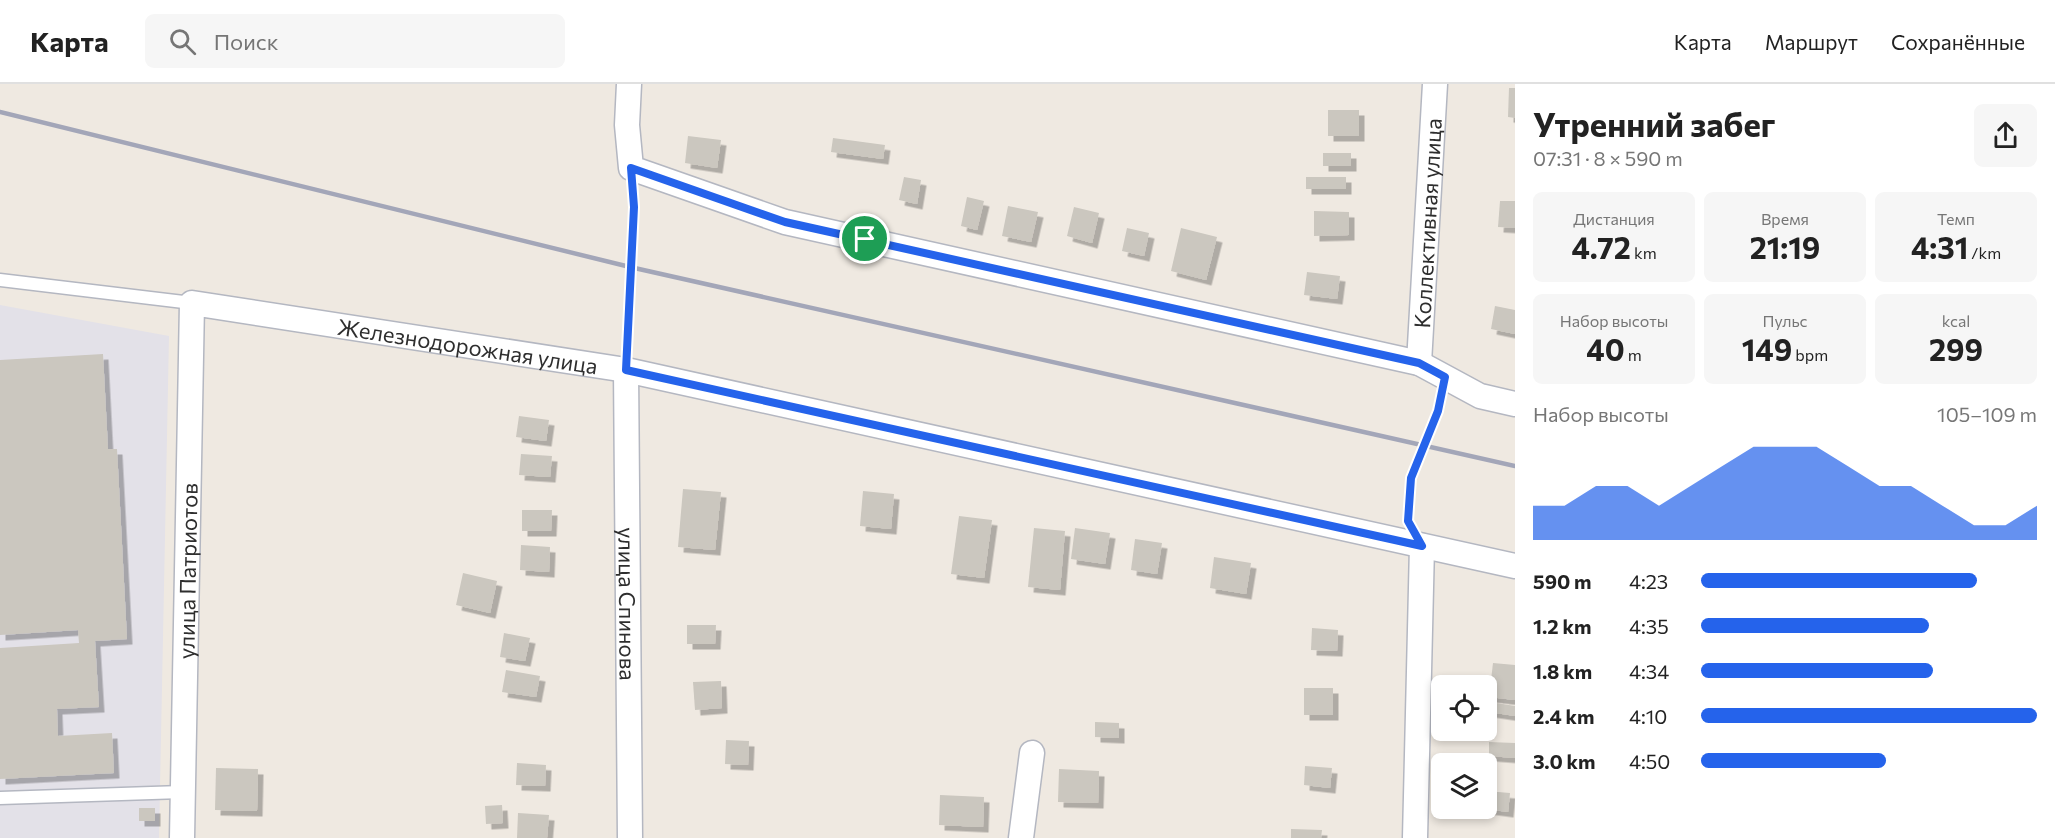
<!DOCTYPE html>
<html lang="ru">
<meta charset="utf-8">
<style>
body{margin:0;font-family:Commissioner,sans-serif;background:#f6f6f6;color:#222;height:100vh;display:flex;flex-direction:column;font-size:22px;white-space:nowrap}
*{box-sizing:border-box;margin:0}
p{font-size:20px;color:#767676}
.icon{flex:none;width:33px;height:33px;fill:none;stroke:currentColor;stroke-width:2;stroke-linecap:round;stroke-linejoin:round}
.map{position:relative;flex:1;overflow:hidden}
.details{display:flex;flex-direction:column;background:#fff;width:540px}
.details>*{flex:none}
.buttons{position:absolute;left:1431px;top:591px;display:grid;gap:12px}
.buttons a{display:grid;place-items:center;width:66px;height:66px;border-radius:9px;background:#fff;box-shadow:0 3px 9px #0003;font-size:30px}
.pin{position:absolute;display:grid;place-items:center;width:51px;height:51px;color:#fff;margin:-26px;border:3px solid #fff;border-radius:50%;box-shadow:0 2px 6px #0007}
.round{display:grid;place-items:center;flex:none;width:63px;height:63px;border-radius:9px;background:#f6f6f6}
.overview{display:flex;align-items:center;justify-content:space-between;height:102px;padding:0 18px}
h1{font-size:33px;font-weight:700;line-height:45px}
.stats{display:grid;grid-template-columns:repeat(3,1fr);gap:9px;height:102px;padding:6px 18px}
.stats div{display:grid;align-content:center;border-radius:9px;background:#f6f6f6;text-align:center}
.stats b{font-size:30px;font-weight:700}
.stats small{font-size:16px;font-weight:400}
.stats p{font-size:16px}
.chart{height:168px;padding:12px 18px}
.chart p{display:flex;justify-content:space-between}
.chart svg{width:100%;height:108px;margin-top:6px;fill:#2563eb;opacity:.7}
ul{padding:0 18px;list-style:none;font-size:20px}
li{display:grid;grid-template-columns:96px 72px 1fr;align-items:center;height:45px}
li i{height:15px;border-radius:8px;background:#2563eb}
header{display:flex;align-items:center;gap:36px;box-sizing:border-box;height:84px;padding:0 30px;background:#fff;border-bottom:2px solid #e0e0e0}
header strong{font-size:28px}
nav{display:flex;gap:33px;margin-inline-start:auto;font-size:21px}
.search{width:420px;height:54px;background:#f6f6f6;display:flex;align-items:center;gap:15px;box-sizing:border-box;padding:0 21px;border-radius:9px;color:#767676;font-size:22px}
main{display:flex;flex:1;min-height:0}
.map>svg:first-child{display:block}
.industrial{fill:#e3e1e8}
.building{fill:#cbc7bf;filter:url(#shadow)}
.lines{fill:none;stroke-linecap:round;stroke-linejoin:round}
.service-casing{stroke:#b4b7c1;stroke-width:15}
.minor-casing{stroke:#b4b7c1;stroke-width:27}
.path{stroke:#c9c9c9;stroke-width:4;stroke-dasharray:4.5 3;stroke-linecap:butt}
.service{stroke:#fff;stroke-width:12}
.minor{stroke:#fff;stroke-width:24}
.rail{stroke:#a3a6b8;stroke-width:4.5}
.route-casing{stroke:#fff;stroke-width:12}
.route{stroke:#2563eb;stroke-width:8}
.labels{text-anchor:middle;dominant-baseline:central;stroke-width:6;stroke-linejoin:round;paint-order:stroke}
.street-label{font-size:22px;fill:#2e2e2e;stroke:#fff}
</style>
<header>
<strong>Карта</strong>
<div class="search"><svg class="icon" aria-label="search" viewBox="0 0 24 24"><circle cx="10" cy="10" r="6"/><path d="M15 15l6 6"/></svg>Поиск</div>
<nav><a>Карта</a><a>Маршрут</a><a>Сохранённые</a></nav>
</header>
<main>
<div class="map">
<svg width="1515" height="754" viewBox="0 0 1515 754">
<defs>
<filter id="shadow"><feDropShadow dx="5.5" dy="5.5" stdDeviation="0" flood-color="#0004"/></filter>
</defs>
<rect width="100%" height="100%" fill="#efe9e1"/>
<!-- industrial -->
<path class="industrial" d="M0,221L169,252L159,754H0Z"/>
<!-- building -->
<g class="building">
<path d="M1509,4H1515V34L1508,33Z"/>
<rect x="1328" y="26" width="31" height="26"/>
<path d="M688,52L721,56L717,84L685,79Z"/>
<path d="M833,54L885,61L883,75L831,68Z"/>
<rect x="1323" y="69" width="28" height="13"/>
<path d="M904,93L921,96L917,120L899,116Z"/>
<rect x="1306" y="93" width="40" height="12"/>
<path d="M967,113L984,117L977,146L961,142Z"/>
<path d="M1500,117H1515V144L1498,143Z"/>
<path d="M1008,122L1038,128L1031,158L1002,152Z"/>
<path d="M1074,123L1099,129L1092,159L1067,152Z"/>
<path d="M1314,127L1349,128V151L1314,152Z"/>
<path d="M1127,144L1149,149L1144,172L1122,167Z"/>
<path d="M1181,144L1217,153L1206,196L1171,187Z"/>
<path d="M1307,188L1340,192L1337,215L1304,211Z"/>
<path d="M1495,222L1515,226V250L1491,245Z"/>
<path d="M103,270L108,365H117L127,555L95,557L99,623L57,625L58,652L112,649L114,689L0,695V564L79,559L78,546L0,551V276Z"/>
<path d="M519,332L549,336L546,357L516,353Z"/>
<path d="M521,370L552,372L550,393L519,391Z"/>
<path d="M683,405L721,408L715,466L678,463Z"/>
<path d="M863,407L894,410L891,445L860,442Z"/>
<path d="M522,426H552L551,447H522Z"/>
<path d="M959,432L992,436L984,494L951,490Z"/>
<path d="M1034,444L1065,447L1060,506L1028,503Z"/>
<path d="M1075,444L1110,449L1105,480L1071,475Z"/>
<path d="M1135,455L1162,459L1157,490L1131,486Z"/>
<path d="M521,461L550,463L549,488L520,486Z"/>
<path d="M1214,473L1251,479L1246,510L1210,504Z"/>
<path d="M463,489L497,497L490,529L456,521Z"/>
<path d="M687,541H716L715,560H687Z"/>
<path d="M1312,544L1338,546L1337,567L1311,566Z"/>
<path d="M504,549L530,554L525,577L500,573Z"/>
<path d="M1493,579L1515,581V616L1489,613Z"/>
<path d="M506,586L540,592L536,613L502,608Z"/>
<path d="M721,597L722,624L695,626L693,598Z"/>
<rect x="1304" y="604" width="29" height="27"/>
<path d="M1490,618L1515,622V632L1489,628Z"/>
<path d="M1095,638L1119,639V654L1095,653Z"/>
<path d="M726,656L749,657L748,681L725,680Z"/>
<path d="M1489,658L1515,659V674L1489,672Z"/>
<path d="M517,679L546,681L545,702L516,701Z"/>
<path d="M1305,682L1332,684L1330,704L1304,701Z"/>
<path d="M216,684L258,685L257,727L215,726Z"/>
<path d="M1059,685L1099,687L1098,719L1058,718Z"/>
<path d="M1486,707L1510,709L1508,728L1486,725Z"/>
<path d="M940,711L984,713L983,743L939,741Z"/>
<path d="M502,721L503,739L486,740L485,722Z"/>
<rect x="139" y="724" width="16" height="13"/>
<path d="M518,729L549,731L547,754H517Z"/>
<path d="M1291,745L1322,746L1321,754H1291Z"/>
</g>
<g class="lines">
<!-- service casing -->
<g class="service-casing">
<g id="service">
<path d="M0,196L192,219"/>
<path d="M0,714L182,708"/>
</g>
</g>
<!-- minor casing -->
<g class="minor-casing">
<g id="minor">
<path d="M629,0L627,41L631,84L785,138L1419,279L1480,312L1515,320"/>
<path id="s1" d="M1419,279L1435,0"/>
<path id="s2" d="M626,286L630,754"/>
<path id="s3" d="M182,754L192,219L626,286L1515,482"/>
<path d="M1021,754L1032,669"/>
<path d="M1415,754L1422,462"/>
</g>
</g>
<!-- path -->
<g class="path">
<path d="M627,263L634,123L633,109"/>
<path d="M1408,436L1411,394L1440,317"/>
</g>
<!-- service -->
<use href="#service" class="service"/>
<!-- minor -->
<use href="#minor" class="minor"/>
<!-- rail -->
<path class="rail" d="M0,28L630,183L1515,382"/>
</g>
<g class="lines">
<!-- route casing -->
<g class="route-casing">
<path id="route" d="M631,84L785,138L1419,279L1445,293L1438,327L1411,394L1408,437L1422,462L626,286L634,123Z"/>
</g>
<!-- route -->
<use href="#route" class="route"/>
</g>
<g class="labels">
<!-- street labels -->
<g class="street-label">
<text stroke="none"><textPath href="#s1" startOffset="140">Коллективная улица</textPath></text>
<text stroke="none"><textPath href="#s3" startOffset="814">Железнодорожная улица</textPath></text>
<text stroke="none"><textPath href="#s3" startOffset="267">улица Патриотов</textPath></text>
<text stroke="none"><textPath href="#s2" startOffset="234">улица Спинова</textPath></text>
</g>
</g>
</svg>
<div class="buttons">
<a><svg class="icon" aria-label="locate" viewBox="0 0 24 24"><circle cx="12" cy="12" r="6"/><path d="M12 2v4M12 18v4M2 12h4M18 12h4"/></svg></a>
<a><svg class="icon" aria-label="layers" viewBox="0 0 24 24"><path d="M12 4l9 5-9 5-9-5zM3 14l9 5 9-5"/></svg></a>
</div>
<div class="pin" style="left:865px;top:155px;background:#1e9e55"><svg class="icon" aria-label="arrive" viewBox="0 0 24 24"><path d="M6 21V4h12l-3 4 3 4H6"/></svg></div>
</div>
<section class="details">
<div class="overview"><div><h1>Утренний забег</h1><p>07:31 · 8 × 590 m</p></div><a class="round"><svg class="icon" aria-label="share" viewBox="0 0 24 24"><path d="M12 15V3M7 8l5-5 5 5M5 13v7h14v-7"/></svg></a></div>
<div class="stats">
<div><p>Дистанция</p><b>4.72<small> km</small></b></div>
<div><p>Время</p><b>21:19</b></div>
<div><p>Темп</p><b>4:31<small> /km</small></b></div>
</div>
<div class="stats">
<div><p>Набор высоты</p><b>40<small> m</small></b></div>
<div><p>Пульс</p><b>149<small> bpm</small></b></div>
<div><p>kcal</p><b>299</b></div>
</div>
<div class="chart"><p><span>Набор высоты</span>105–109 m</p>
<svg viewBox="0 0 160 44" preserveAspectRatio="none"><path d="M0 44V30L10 30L20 22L30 22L40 30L50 22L60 14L70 6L80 6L90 6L100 14L110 22L120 22L130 30L140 38L150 38L160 30V44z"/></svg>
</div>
<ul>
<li><b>590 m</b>4:23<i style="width:82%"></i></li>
<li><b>1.2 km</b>4:35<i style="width:68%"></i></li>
<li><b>1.8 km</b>4:34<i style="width:69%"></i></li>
<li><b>2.4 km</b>4:10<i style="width:100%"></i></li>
<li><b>3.0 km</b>4:50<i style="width:55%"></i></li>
</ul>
</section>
</main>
